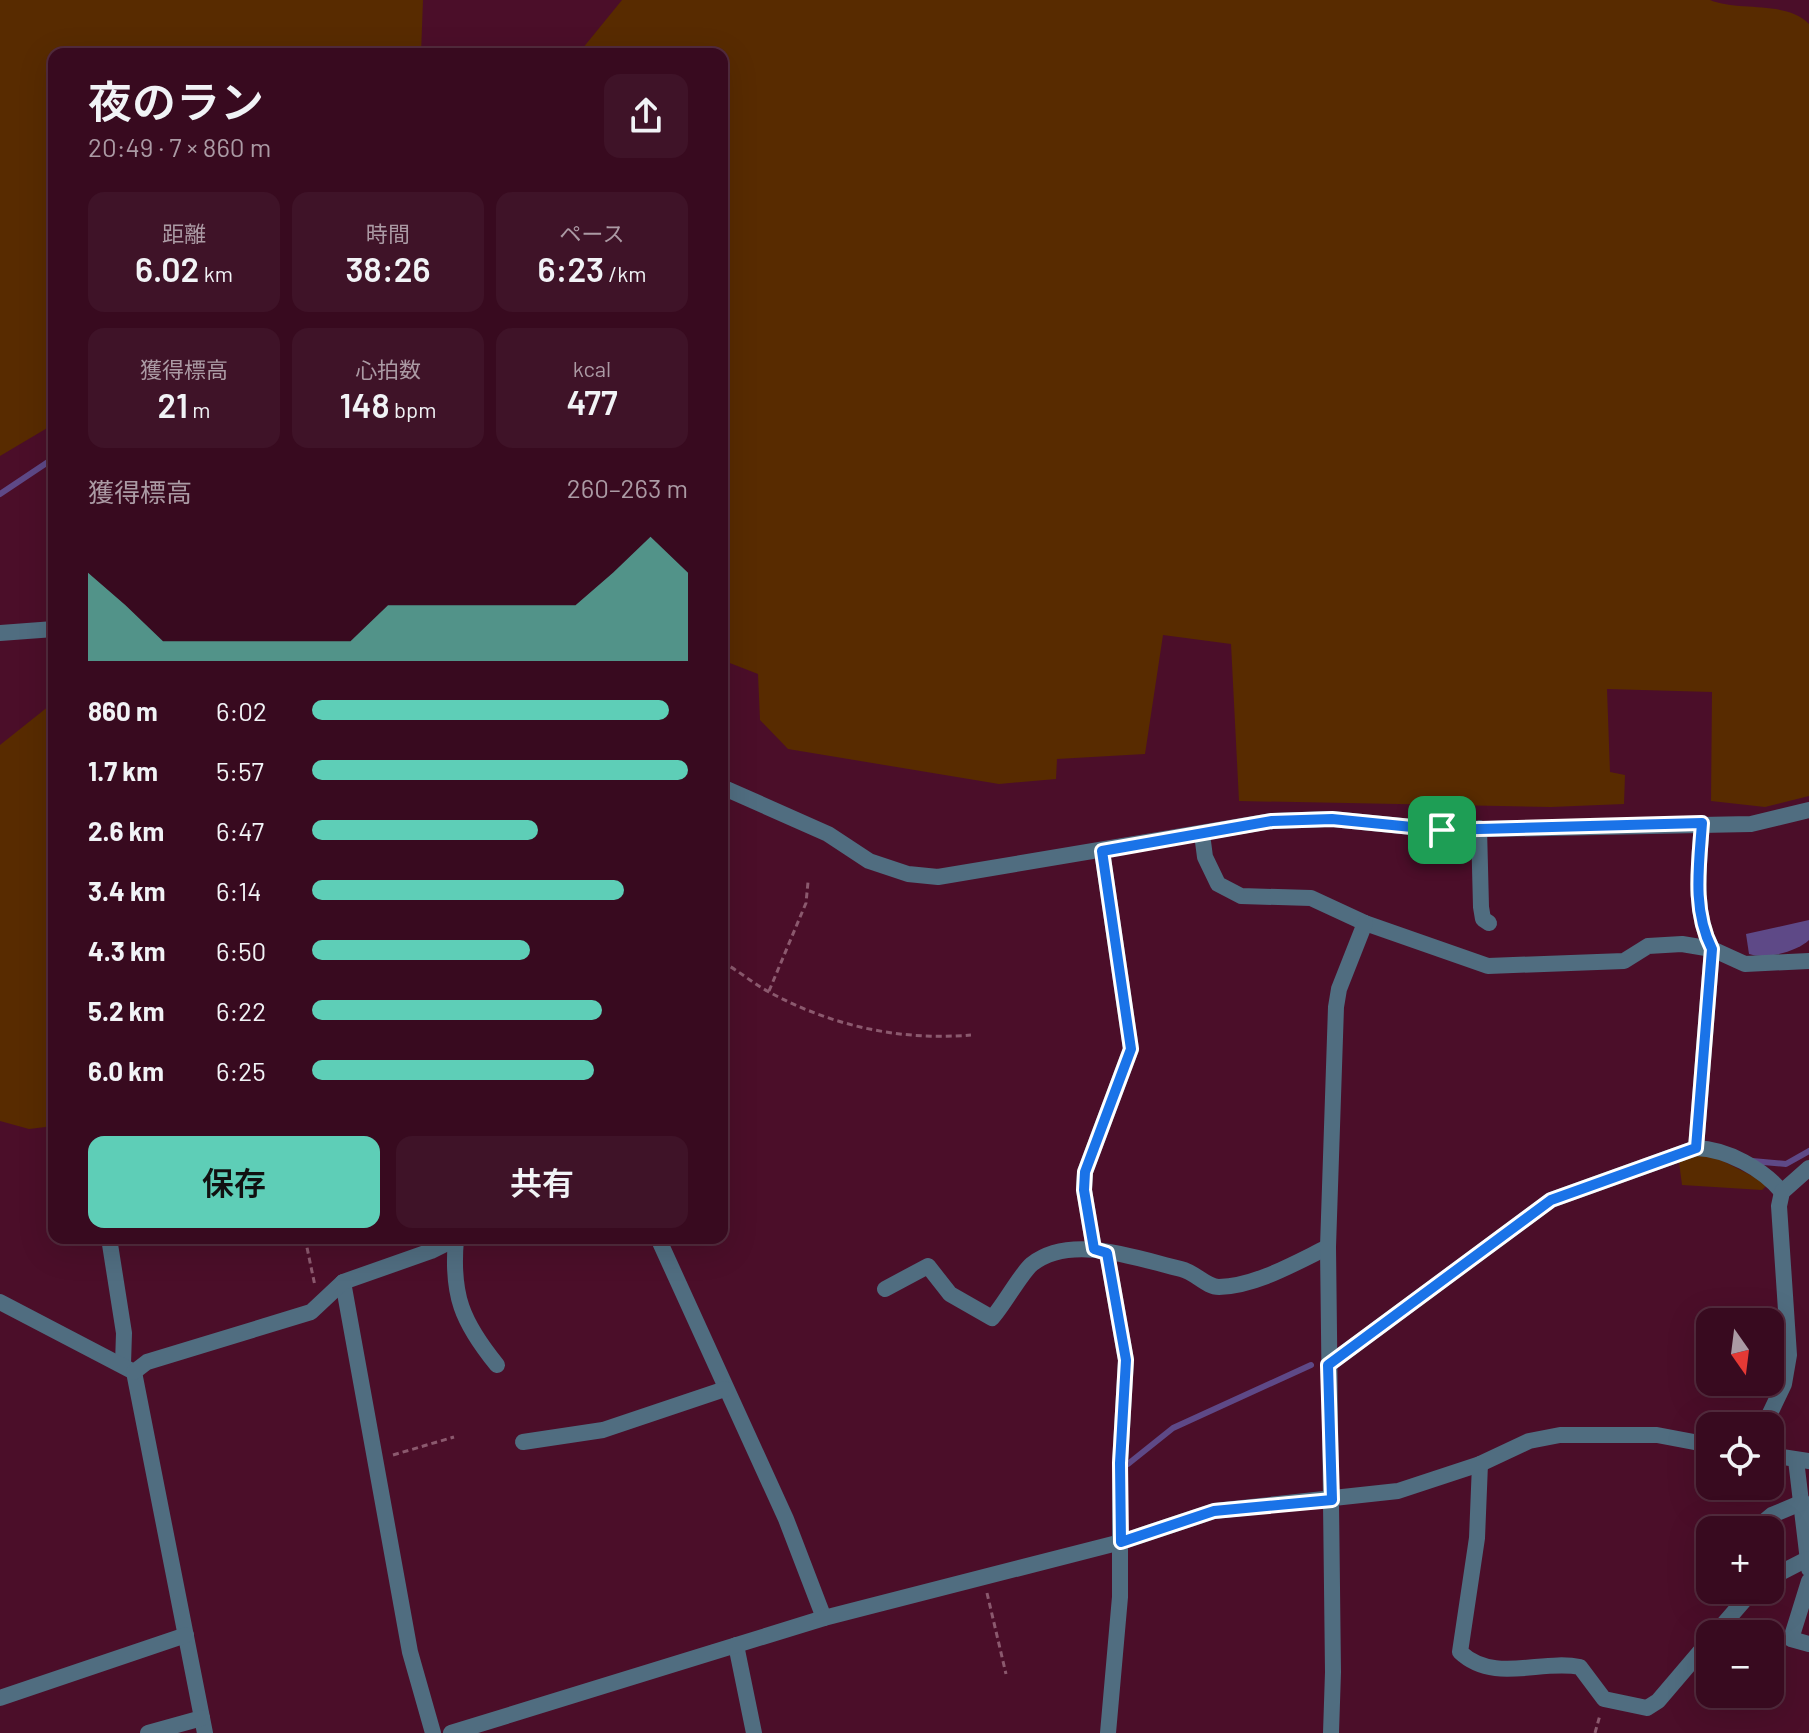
<!DOCTYPE html>
<html lang="ja">
<meta charset="utf-8">
<style>
body{margin:0;font-family:Barlow,"Noto Sans JP",sans-serif;background:#3f1328;color:#f1f3f6;height:100vh;display:flex;flex-direction:column;font-size:30px;white-space:nowrap}
*{box-sizing:border-box;margin:0}
p{font-size:26px;color:#ab9aa4}
.icon{flex:none;width:44px;height:44px;fill:none;stroke:currentColor;stroke-width:2;stroke-linecap:round;stroke-linejoin:round}
.map{position:relative;flex:1;overflow:hidden}
.drawer{position:absolute;left:48px;top:48px;width:680px;height:1196px;display:flex;flex-direction:column;background:#380a1f;border-radius:16px;box-shadow:0 8px 32px #0002,0 0 0 2px #522b3d}
.drawer>*{flex:none}
.needle{width:52px;rotate:166deg}
.fabs{position:absolute;left:1696px;top:1308px;display:grid;gap:16px}
.fabs a{display:grid;place-items:center;width:88px;height:88px;border-radius:16px;background:#380a1f;box-shadow:0 8px 32px #0002,0 0 0 2px #522b3d;font-size:40px}
.pin{position:absolute;display:grid;place-items:center;width:68px;height:68px;color:#fff;margin:-34px;border-radius:16px;box-shadow:0 4px 12px #0006}
.round{display:grid;place-items:center;flex:none;width:84px;height:84px;border-radius:16px;background:#3f1328}
.overview{display:flex;align-items:center;justify-content:space-between;height:136px;padding:0 40px}
h1{font-size:44px;font-weight:600;line-height:60px}
.metrics{display:grid;grid-template-columns:repeat(3,1fr);gap:12px;height:136px;padding:8px 40px}
.metrics div{display:grid;align-content:center;border-radius:16px;background:#3f1328;text-align:center}
.metrics b{font-size:34px;font-weight:600}
.metrics small{font-size:22px;font-weight:400}
.metrics p{font-size:22px}
.chart{height:224px;padding:16px 40px}
.chart p{display:flex;justify-content:space-between}
.chart svg{width:100%;height:144px;margin-top:8px;fill:#5eceb7;opacity:.7}
.cta{display:flex;gap:16px;margin-top:auto;padding:16px 40px}
.cta a{flex:1;height:92px;border-radius:16px;background:#5eceb7;color:#111;font-size:32px;font-weight:600;line-height:92px;text-align:center}
.cta a+a{background:#3f1328;color:#f1f3f6}
ul{padding:0 40px;list-style:none;font-size:26px}
li{display:grid;grid-template-columns:128px 96px 1fr;align-items:center;height:60px}
li i{height:20px;border-radius:10px;background:#5eceb7}
.map>svg:first-child{display:block}
.green{fill:#582b00}
.water{fill:#5e4987}
.lines{fill:none;stroke-linecap:round;stroke-linejoin:round}
.stream{stroke:#5e4987;stroke-width:6}
.path{stroke:#8b596e;stroke-width:3;stroke-dasharray:6 4;stroke-linecap:butt}
.minor{stroke:#506d80;stroke-width:16}
.route-casing{stroke:#fff;stroke-width:16}
.route{stroke:#1a73e8;stroke-width:10}
</style>
<div class="map">
<svg width="1809" height="1733" viewBox="0 0 1809 1733">
<rect width="100%" height="100%" fill="#4b0e29"/>
<!-- green -->
<g class="green">
<path d="M0,0H423L421,54H54V424L0,456Z"/>
<path d="M622,0H1710C1739,12 1786,0 1809,24V796L1765,807L1711,801L1712,692L1607,689L1610,772L1625,775L1624,804L1551,807L1239,801L1231,644L1163,635L1145,754L1057,759L1056,779L999,784L788,749L760,720L758,674L722,660V54H578Z"/>
<path d="M54,702V1126L29,1129L0,1121V745Z"/>
<path d="M1705,1152L1768,1184L1762,1190L1682,1185L1679,1162Z"/>
</g>
<!-- water -->
<path class="water" d="M1809,920V940C1798,951 1766,960 1749,954L1746,934Z"/>
<g class="lines">
<!-- stream -->
<g class="stream">
<path d="M0,494L54,458"/>
<path d="M1752,1161L1786,1164L1809,1151"/>
<path d="M1128,1464L1173,1428L1311,1365"/>
</g>
<!-- path -->
<g class="path">
<path d="M722,962C738,970 752,983 769,992C832,1026 900,1041 971,1035"/>
<path d="M769,991L806,903L808,882"/>
<path d="M305,1238L315,1286"/>
<path d="M393,1455L454,1437"/>
<path d="M987,1593L1006,1674"/>
<path d="M1595,1733L1600,1715"/>
</g>
<!-- minor -->
<g class="minor">
<path d="M0,633L54,629"/>
<path d="M722,787L828,834L869,861L908,874L938,877L1272,821L1332,819L1442,830L1751,824L1809,810"/>
<path d="M1479,828L1481,907L1483,919L1489,923"/>
<path d="M1202,834L1205,857L1218,884L1241,896L1311,898L1365,923L1488,966L1624,961L1648,946L1682,944L1712,949L1745,964L1809,961"/>
<path d="M1696,1148L1712,949C1692,910 1699,865 1702,823"/>
<path d="M109,1238L124,1333L123,1364"/>
<path d="M658,1238L786,1519L824,1618"/>
<path d="M456,1239C451,1295 462,1322 497,1365"/>
<path d="M1094,1249L1084,1190L1085,1172L1131,1049L1102,851"/>
<path d="M1107,1253L1126,1360L1120,1463V1597L1108,1733"/>
<path d="M343,1282L410,1652L433,1733"/>
<path d="M885,1289L928,1266L950,1294L992,1318C1004,1305 1021,1273 1032,1264C1072,1233 1138,1259 1181,1269C1195,1272 1206,1287 1219,1287C1256,1286 1295,1263 1328,1247"/>
<path d="M0,1302L134,1372L205,1733"/>
<path d="M1328,1365L1551,1200L1696,1148C1727,1149 1763,1169 1782,1192"/>
<path d="M134,1372L147,1362L311,1312L343,1282L431,1251L457,1238"/>
<path d="M1764,1426L1784,1384L1789,1355L1779,1206L1782,1192L1809,1168"/>
<path d="M523,1442L603,1430L725,1389"/>
<path d="M1770,1455L1809,1461"/>
<path d="M1796,1460L1809,1569"/>
<path d="M1480,1464L1477,1538L1460,1652C1494,1684 1541,1659 1580,1667L1604,1699L1647,1708L1658,1701L1710,1640"/>
<path d="M1754,1530L1772,1515L1803,1502"/>
<path d="M1770,1578L1807,1559"/>
<path d="M1809,1581L1791,1639L1809,1644"/>
<path d="M1715,1634L1753,1590"/>
<path d="M736,1645L754,1733"/>
<path d="M0,1698L186,1635"/>
<path d="M148,1733L202,1718"/>
<path d="M451,1733L824,1618L1121,1542L1214,1511L1398,1491L1480,1464L1529,1441L1560,1435H1657L1710,1445"/>
<path d="M1331,1733L1333,1672L1328,1247L1336,1007L1339,989L1365,923"/>
</g>
</g>
<g class="lines">
<!-- route casing -->
<g class="route-casing">
<path id="route" d="M1332,819L1442,830L1702,823C1699,865 1692,910 1712,949L1696,1148L1551,1200L1328,1365L1332,1500L1214,1511L1121,1542L1120,1463L1126,1360L1107,1253L1094,1249L1084,1190L1085,1172L1131,1049L1102,851L1272,821Z"/>
</g>
<!-- route -->
<use href="#route" class="route"/>
</g>
</svg>
<div class="fabs">
<a><svg class="needle" viewBox="-14 -14 28 28"><path d="M0-13l5 13h-10z" fill="#e53935"/><path d="M0 13l5-13h-10z" fill="#ab9aa4"/></svg></a>
<a><svg class="icon" aria-label="locate" viewBox="0 0 24 24"><circle cx="12" cy="12" r="6"/><path d="M12 2v4M12 18v4M2 12h4M18 12h4"/></svg></a>
<a>+</a>
<a>−</a>
</div>
<div class="pin" style="left:1442px;top:830px;background:#1e9e55"><svg class="icon" aria-label="arrive" viewBox="0 0 24 24"><path d="M6 21V4h12l-3 4 3 4H6"/></svg></div>
<section class="drawer">
<div class="overview"><div><h1>夜のラン</h1><p>20:49 · 7 × 860 m</p></div><a class="round"><svg class="icon" aria-label="share" viewBox="0 0 24 24"><path d="M12 15V3M7 8l5-5 5 5M5 13v7h14v-7"/></svg></a></div>
<div class="metrics">
<div><p>距離</p><b>6.02<small> km</small></b></div>
<div><p>時間</p><b>38:26</b></div>
<div><p>ペース</p><b>6:23<small> /km</small></b></div>
</div>
<div class="metrics">
<div><p>獲得標高</p><b>21<small> m</small></b></div>
<div><p>心拍数</p><b>148<small> bpm</small></b></div>
<div><p>kcal</p><b>477</b></div>
</div>
<div class="chart"><p><span>獲得標高</span>260–263 m</p>
<svg viewBox="0 0 160 44" preserveAspectRatio="none"><path d="M0 44V17L10 27L20 38L30 38L40 38L50 38L60 38L70 38L80 27L90 27L100 27L110 27L120 27L130 27L140 17L150 6L160 17V44z"/></svg>
</div>
<ul>
<li><b>860 m</b>6:02<i style="width:95%"></i></li>
<li><b>1.7 km</b>5:57<i style="width:100%"></i></li>
<li><b>2.6 km</b>6:47<i style="width:60%"></i></li>
<li><b>3.4 km</b>6:14<i style="width:83%"></i></li>
<li><b>4.3 km</b>6:50<i style="width:58%"></i></li>
<li><b>5.2 km</b>6:22<i style="width:77%"></i></li>
<li><b>6.0 km</b>6:25<i style="width:75%"></i></li>
</ul>
<div class="cta"><a>保存</a><a>共有</a></div>
</section>
</div>
